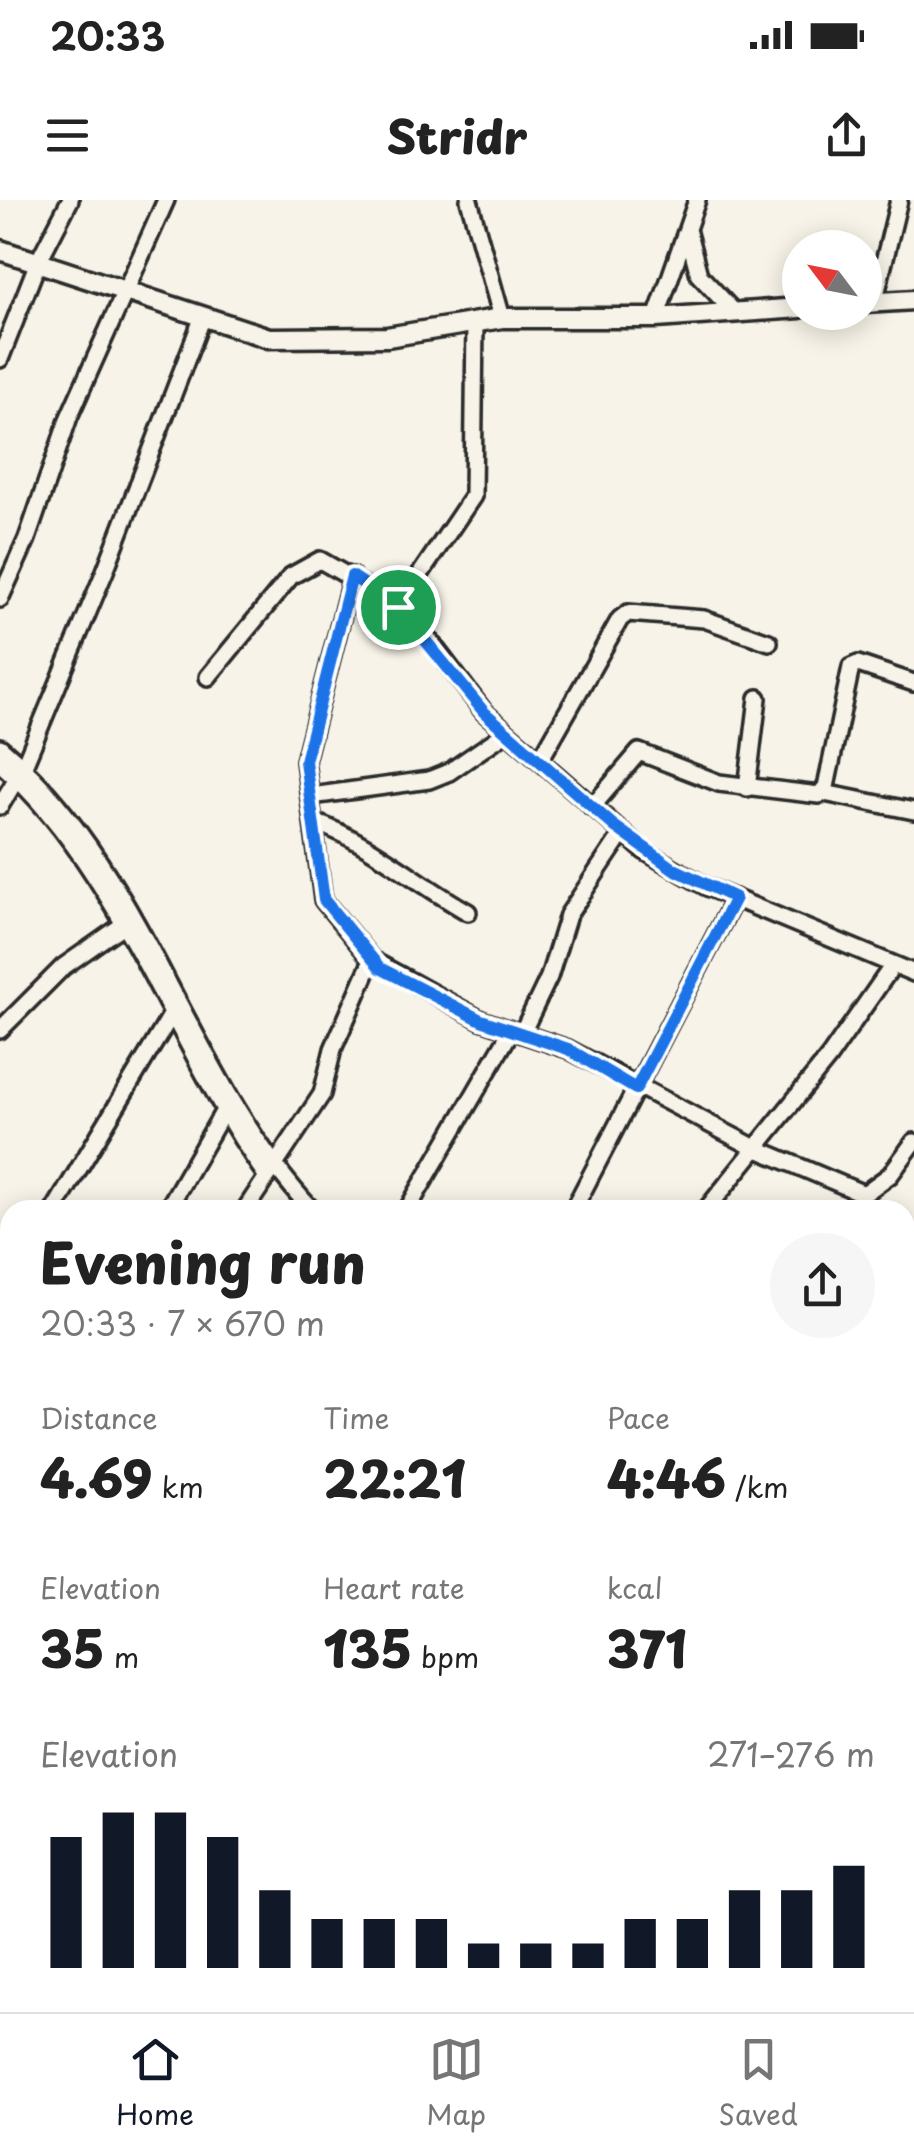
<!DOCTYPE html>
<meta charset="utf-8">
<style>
body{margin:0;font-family:"Playpen Sans",sans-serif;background:#f6f6f6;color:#222;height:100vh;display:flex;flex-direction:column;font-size:38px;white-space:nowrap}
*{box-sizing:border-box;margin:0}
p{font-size:32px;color:#767676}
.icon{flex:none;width:55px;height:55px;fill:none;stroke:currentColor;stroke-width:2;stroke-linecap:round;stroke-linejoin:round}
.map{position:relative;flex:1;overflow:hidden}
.panel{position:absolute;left:0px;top:1000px;width:915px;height:812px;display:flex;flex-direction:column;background:#fff;border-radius:30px 30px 0 0;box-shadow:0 5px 25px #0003}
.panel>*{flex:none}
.needle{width:65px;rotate:302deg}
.tools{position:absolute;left:782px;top:30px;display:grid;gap:20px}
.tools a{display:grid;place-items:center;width:100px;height:100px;border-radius:50%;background:#fff;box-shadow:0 5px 25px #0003;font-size:50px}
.pin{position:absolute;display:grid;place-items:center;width:85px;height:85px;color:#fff;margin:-42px;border:5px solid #fff;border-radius:50%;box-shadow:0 2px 10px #0007}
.round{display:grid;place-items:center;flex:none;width:105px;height:105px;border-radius:52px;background:#f6f6f6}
.summary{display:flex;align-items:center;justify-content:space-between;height:170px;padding:0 40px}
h1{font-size:55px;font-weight:800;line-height:75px}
.stats{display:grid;grid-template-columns:repeat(3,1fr);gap:15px;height:170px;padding:10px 40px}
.stats div{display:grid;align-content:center}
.stats b{font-size:50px;font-weight:800}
.stats small{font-size:28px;font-weight:400}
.stats p{font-size:28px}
.chart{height:280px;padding:20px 40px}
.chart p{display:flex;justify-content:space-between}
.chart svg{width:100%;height:180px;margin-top:10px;stroke:#111827;stroke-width:6}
.status{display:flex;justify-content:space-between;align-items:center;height:70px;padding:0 50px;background:#fff;direction:ltr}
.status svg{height:28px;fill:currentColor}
header{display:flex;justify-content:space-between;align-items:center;height:130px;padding:0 40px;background:#fff;font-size:45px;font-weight:800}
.menu{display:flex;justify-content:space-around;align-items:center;height:140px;border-top:2px solid #e0e0e0;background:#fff;font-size:28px;color:#767676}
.menu a{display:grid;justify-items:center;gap:5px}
.menu .selected{color:#111827}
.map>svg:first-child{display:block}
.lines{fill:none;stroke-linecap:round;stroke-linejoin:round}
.minor-casing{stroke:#2b2b2b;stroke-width:22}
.major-casing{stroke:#2b2b2b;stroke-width:25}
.minor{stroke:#f7f3e8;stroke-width:15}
.major{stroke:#f7f3e8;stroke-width:18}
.route-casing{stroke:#fff;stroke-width:20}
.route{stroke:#1a73e8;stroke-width:12}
</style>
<div class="status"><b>20:33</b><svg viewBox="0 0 49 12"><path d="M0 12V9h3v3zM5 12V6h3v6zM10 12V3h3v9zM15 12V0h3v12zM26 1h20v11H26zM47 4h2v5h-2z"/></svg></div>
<header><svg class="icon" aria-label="menu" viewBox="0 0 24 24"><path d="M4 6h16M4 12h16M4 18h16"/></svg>Stridr<svg class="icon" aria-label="share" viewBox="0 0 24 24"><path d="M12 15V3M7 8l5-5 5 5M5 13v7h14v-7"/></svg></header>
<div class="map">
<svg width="914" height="1812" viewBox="0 0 914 1812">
<rect width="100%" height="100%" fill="#f7f3e8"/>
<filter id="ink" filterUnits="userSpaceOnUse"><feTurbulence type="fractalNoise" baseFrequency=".01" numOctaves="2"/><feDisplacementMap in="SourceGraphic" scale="20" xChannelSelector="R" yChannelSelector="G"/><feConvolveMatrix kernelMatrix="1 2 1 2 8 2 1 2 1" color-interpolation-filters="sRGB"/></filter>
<g filter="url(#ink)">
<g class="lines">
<!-- minor casing -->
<g class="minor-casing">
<g id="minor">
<path d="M469,0L502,118"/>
<path d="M688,33L699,75L735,113"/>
<path d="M874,103L899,0"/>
<path d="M656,118L697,0"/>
<path d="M0,159L38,62L70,0"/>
<path d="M352,376L305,561L323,700L372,760L481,820L568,849L755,948L864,994L890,975L914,942"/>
<path d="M0,399L27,339L69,217L166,0"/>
<path d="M398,407L473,296L475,122"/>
<path d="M208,477L291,376L320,360L393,402L424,433L484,512L644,651L705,686L914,773"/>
<path d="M0,547C146,669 184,872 312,1010"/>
<path d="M540,560L620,419L628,413L704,419L769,442"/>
<path d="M0,563C120,667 174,845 265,974"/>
<path d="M747,588L758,498"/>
<path d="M824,593L914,611"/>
<path d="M311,596L429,580L449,572L507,532"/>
<path d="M0,606L23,568L105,371L202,119"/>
<path d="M592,607L639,552L719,583L819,595L826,587L851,467L858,464L914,483"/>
<path d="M317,623C370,642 418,684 468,712"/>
<path d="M0,830L63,767L130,720"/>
<path d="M522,833L549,777L568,715L622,634"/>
<path d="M54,1010L170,817"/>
<path d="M167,1010L222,914"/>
<path d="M245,1010L322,894L333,849L372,760"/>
<path d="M407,1010L511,831"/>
<path d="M573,1010L735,698"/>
<path d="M706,1010L829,857L893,765"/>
<path d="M0,1107L10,1090"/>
<path d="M0,1134L10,1136"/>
<path d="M905,1200L914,1186"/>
<path d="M905,1266H914"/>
<path d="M905,1318L914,1322"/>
<path d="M905,1331L914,1335"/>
<path d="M0,1375L10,1356"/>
<path d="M0,1401L10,1406"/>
<path d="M0,1481L10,1486"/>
<path d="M0,1608L10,1612"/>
<path d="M905,1738L914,1748"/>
<path d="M0,1751L10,1757"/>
<path d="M127,1802L149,1812"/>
<path d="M9,1812L13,1802"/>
<path d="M245,1812L249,1802"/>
<path d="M401,1812L415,1802"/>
<path d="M422,1812L424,1811"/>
<path d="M468,1812L476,1802"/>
</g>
</g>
<!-- major casing -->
<g class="major-casing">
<g id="major">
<path d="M0,50L269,138L387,137L502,118H656L800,108"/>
<path d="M865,103L914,100"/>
<path d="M905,1658L914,1652"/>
<path d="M905,1678L914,1672"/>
<path d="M689,1812L699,1802"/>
<path d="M711,1812L721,1802"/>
</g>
</g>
<!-- minor -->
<use href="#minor" class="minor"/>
<!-- major -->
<use href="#major" class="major"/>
</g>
</g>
<g class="lines" filter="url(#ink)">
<!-- route casing -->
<g class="route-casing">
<path id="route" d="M352,376L398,407L484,512L614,626L674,669L735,698L636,889L568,849L481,820L380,768L324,700L305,561Z"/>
</g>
<!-- route -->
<use href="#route" class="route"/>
</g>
</svg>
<div class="tools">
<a><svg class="needle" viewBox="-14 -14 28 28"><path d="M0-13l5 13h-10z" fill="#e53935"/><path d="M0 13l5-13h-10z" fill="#767676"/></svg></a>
</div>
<div class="pin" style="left:398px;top:407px;background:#1e9e55"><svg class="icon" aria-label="arrive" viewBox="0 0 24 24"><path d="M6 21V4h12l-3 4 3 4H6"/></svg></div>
<section class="panel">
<div class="summary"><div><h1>Evening run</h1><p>20:33 · 7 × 670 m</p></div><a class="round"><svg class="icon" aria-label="share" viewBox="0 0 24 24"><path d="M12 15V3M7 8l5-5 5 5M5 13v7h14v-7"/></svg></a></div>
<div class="stats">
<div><p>Distance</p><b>4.69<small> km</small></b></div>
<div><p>Time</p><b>22:21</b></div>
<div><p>Pace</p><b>4:46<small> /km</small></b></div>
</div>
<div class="stats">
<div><p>Elevation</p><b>35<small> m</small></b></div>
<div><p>Heart rate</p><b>135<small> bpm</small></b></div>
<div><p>kcal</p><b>371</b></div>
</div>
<div class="chart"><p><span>Elevation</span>271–276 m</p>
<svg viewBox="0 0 160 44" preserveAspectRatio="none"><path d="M5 44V12M15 44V6M25 44V6M35 44V12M45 44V25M55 44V32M65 44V32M75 44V32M85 44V38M95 44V38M105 44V38M115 44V32M125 44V32M135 44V25M145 44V25M155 44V19"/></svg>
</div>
</section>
</div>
<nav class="menu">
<a class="selected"><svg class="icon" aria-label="home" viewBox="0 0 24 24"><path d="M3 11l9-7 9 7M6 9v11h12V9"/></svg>Home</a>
<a><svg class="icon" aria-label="map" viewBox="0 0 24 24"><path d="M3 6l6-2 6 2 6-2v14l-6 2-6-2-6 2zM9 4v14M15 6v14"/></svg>Map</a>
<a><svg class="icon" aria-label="saved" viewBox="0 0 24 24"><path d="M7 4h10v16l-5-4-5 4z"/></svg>Saved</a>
</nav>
